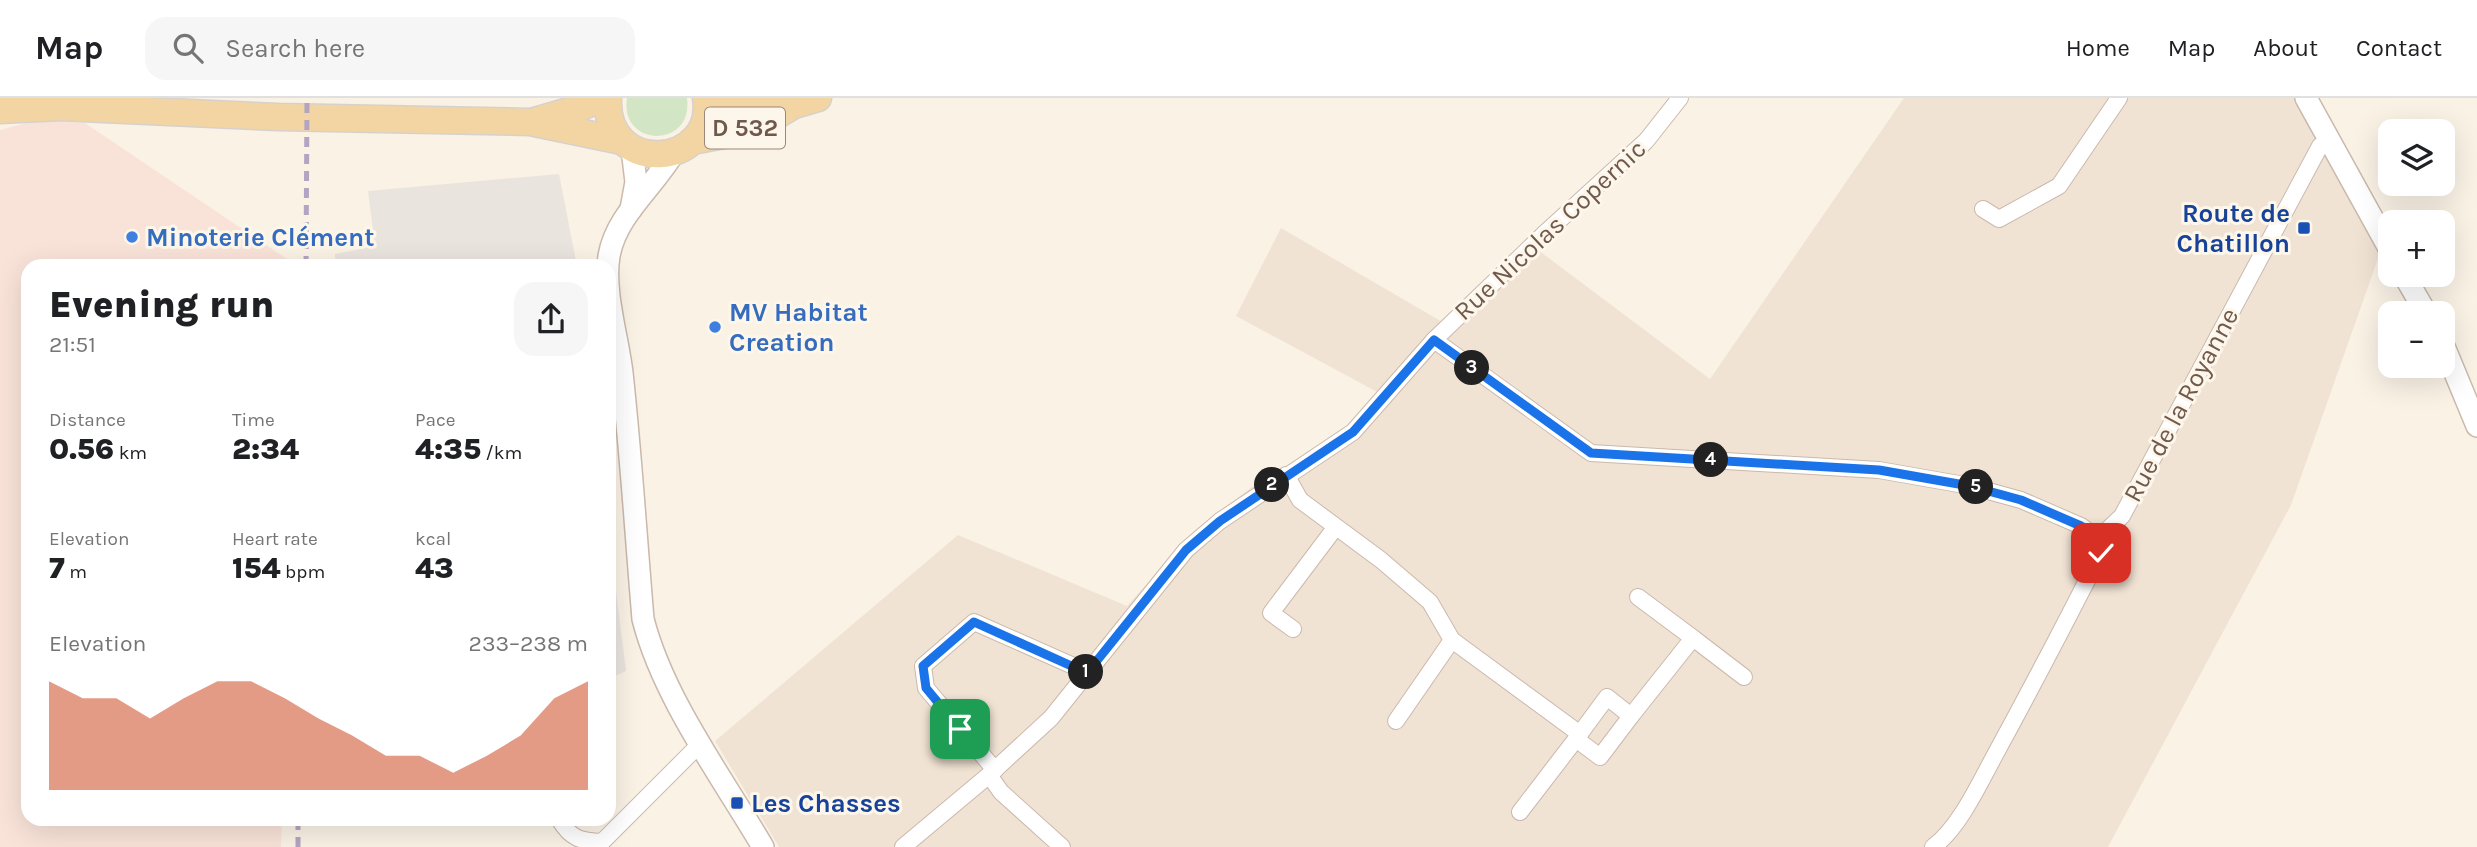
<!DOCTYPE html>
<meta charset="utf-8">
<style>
body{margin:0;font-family:Karla,sans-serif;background:#f6f6f6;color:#202124;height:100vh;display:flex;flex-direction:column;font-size:26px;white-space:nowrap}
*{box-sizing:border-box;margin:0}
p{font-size:23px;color:#757577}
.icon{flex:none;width:38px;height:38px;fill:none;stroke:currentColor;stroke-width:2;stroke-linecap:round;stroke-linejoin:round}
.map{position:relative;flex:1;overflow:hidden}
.panel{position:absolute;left:21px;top:161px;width:595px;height:567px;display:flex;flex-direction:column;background:#fff;border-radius:21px;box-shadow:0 7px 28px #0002}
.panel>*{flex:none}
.fabs{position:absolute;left:2378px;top:21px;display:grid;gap:14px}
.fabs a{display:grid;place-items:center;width:77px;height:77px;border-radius:14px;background:#fff;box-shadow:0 7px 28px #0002;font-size:35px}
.pin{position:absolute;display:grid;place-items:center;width:60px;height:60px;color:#fff;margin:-30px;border-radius:14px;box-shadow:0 4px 10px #0006}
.km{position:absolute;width:35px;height:35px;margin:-18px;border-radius:50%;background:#222;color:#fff;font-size:19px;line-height:35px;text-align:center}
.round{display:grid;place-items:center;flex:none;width:74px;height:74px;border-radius:21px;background:#f6f6f6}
.overview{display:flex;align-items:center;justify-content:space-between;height:119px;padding:0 28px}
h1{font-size:38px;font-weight:800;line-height:52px}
.stats{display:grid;grid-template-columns:repeat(3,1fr);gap:10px;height:119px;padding:7px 28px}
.stats div{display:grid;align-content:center}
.stats b{font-size:30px;font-weight:800}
.stats small{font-size:19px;font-weight:400}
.stats p{font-size:19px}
.chart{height:196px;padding:14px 28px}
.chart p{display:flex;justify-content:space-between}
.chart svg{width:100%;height:126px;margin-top:7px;fill:#d97254;opacity:.7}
header{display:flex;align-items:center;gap:42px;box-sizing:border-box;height:98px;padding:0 35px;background:#fff;border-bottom:2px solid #e0e0e0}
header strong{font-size:33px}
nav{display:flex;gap:38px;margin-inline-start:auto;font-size:24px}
.search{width:490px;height:63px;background:#f6f6f6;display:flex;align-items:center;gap:18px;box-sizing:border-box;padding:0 24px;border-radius:21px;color:#757577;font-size:26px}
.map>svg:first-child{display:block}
.residential{fill:#f1e3d4}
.commercial{fill:#f9e3d9}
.industrial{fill:#eae4df}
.green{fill:#d2e6c5}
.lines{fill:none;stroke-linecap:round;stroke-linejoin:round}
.minor-casing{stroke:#cab9ac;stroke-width:18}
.tertiary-casing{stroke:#cab9ac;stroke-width:24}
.primary-casing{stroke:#d7d1cd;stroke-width:29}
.minor{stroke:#fff;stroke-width:16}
.tertiary{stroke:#fff;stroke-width:21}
.primary{stroke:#f3d5a3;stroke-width:26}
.rail{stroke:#b4a4c2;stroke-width:5;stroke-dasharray:10 7;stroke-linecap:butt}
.route-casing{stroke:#fff;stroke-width:14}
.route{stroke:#1a73e8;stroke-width:9}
.transit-dot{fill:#1a4fb4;stroke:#fdf6ea;stroke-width:2.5}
.shop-dot{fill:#3f7fe0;stroke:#fdf6ea;stroke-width:2.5}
.labels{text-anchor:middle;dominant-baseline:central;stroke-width:6;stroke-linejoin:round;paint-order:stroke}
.shield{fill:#fdf6ea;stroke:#9a887b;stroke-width:2}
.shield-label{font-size:24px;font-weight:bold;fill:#70594c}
.transit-label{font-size:26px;font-weight:bold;fill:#164399;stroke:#fdf6ea;text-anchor:end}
.street-label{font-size:26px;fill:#70594c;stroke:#fdf6ea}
.shop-label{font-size:26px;font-weight:bold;fill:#366cbe;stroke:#fdf6ea;text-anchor:start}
</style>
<header>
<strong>Map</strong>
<div class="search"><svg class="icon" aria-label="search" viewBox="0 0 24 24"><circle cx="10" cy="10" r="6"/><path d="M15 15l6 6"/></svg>Search here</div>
<nav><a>Home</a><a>Map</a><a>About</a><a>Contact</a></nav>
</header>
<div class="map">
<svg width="2477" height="749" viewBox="0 0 2477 749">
<rect width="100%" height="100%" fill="#faf2e5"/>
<!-- residential -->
<path class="residential" d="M1904,0H2312L2381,152L2291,407L2108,749H779L715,643L958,437L1127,508L1195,432L1252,389L1344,332L1379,295L1236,218L1281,130L1444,225L1526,143L1710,281Z"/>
<!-- commercial -->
<path class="commercial" d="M38,22L85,25L287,161V168H28V721H282L281,749H0V32Z"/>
<!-- industrial -->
<g class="industrial">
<path d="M559,76L577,168H335V156L375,148L368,93Z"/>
<path d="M609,437L626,573L609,581Z"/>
</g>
<!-- green -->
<path class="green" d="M627,0H687C694,51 619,50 627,0Z"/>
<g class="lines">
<!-- minor casing -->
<g class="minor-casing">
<g id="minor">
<path d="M1983,111L1999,121L2059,88L2119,0"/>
<path d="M1434,242L1591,355L1879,372L1970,388L2021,402L2081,428L2096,439"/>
<path d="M1286,377L1300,402L1381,462L1430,504L1452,542L1580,636"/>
<path d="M2096,439L2105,434L2122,418L2320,48L2330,42"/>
<path d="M1638,499L1693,540"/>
<path d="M1293,531L1271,515L1335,430"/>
<path d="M1607,599L1631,618L1600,659L1576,641Z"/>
<path d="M1631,618L1693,540L1744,579"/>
<path d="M1396,623L1452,542"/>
<path d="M995,672L926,590L923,568L974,524L1087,574"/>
<path d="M989,677L1001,694L1062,749"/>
<path d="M1520,714L1576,641"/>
<path d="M559,721C571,741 580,743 602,744L701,645"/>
<path d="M903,749L989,677L1051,620L1186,452L1220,423L1353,334L1434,242L1543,137L1646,43L1680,0"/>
<path d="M1933,749C1960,729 1980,684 1996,655C2032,589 2067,522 2101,455L2096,439"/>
</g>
</g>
<!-- tertiary casing -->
<g class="tertiary-casing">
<g id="tertiary">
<path d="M2306,0L2390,152"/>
<path d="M674,54C654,89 616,117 609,158C603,193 618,240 622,275C631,357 636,439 643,521C663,600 722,679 763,749"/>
<path d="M631,111L636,84L632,51"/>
<path d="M2404,177L2426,215"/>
<path d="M2443,246L2477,328"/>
</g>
</g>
<!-- primary casing -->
<g class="primary-casing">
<g id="primary">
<path d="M608,0C604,80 717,70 706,0"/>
<path d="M724,0L744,6L789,7"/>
<path d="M0,12L60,9L278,19L530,24L622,43"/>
<path d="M535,23L579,10L602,0"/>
<path d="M692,43L724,37L776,18L794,7L818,0"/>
</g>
</g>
<!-- minor -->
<use href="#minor" class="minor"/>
<!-- tertiary -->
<use href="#tertiary" class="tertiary"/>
<!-- primary -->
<use href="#primary" class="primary"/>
<!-- rail -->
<g class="rail">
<path d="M306,168L307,0"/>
<path d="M298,749V721"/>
</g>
</g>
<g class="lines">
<!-- route casing -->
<g class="route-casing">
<path id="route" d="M960,631L926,590L923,568L974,524L1087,575L1186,452L1220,423L1353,334L1434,242L1591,355L1879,372L1970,388L2021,402L2081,428L2096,439L2101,455"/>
</g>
<!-- route -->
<use href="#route" class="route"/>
</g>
<!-- markers -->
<g class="transit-dot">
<rect x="2297" y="123" width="14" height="14" rx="3.5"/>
<rect x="730" y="698" width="14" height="14" rx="3.5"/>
</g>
<g class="shop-dot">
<circle cx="132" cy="139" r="7"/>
<circle cx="715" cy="229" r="7"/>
</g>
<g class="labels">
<!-- shield labels -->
<rect class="shield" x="705" y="9.5" width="80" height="41" rx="5"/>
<g class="shield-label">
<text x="745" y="30">D 532</text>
</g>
<!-- transit labels -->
<g class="transit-label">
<text x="2290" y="115">Route de<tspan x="2290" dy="30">Chatillon</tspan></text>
<text x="751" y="705" text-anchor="start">Les Chasses</text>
</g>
<!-- street labels -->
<g class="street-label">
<text transform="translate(1550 132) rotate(-43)">Rue Nicolas Copernic</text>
<text transform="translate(2181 307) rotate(-62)">Rue de la Royanne</text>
</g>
<!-- shop labels -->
<g class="shop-label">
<text x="146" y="139">Minoterie Clément</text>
<text x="729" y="214">MV Habitat<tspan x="729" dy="30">Creation</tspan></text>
</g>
</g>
</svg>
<div class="fabs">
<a><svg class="icon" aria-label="layers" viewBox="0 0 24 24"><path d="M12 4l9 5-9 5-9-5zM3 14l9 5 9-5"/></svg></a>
<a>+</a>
<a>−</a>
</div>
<div class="pin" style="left:960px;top:631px;background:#1e9e55"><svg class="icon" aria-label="arrive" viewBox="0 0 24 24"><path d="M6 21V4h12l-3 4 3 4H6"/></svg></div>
<div class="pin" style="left:2101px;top:455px;background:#d93025"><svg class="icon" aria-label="check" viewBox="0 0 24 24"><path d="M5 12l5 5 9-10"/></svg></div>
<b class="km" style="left:1086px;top:574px">1</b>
<b class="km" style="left:1272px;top:387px">2</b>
<b class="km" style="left:1472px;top:270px">3</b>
<b class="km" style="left:1711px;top:362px">4</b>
<b class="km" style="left:1976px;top:389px">5</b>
<section class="panel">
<div class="overview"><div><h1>Evening run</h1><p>21:51</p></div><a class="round"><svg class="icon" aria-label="share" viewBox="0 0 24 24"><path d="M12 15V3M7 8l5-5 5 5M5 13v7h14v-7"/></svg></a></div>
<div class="stats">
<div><p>Distance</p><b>0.56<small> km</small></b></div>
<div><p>Time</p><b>2:34</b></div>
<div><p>Pace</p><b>4:35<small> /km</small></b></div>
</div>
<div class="stats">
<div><p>Elevation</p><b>7<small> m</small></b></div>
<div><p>Heart rate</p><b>154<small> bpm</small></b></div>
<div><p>kcal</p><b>43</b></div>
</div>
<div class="chart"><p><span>Elevation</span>233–238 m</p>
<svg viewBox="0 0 160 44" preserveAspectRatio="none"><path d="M0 44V6L10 12L20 12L30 19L40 12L50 6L60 6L70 12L80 19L90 25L100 32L110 32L120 38L130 32L140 25L150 12L160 6V44z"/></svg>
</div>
</section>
</div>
